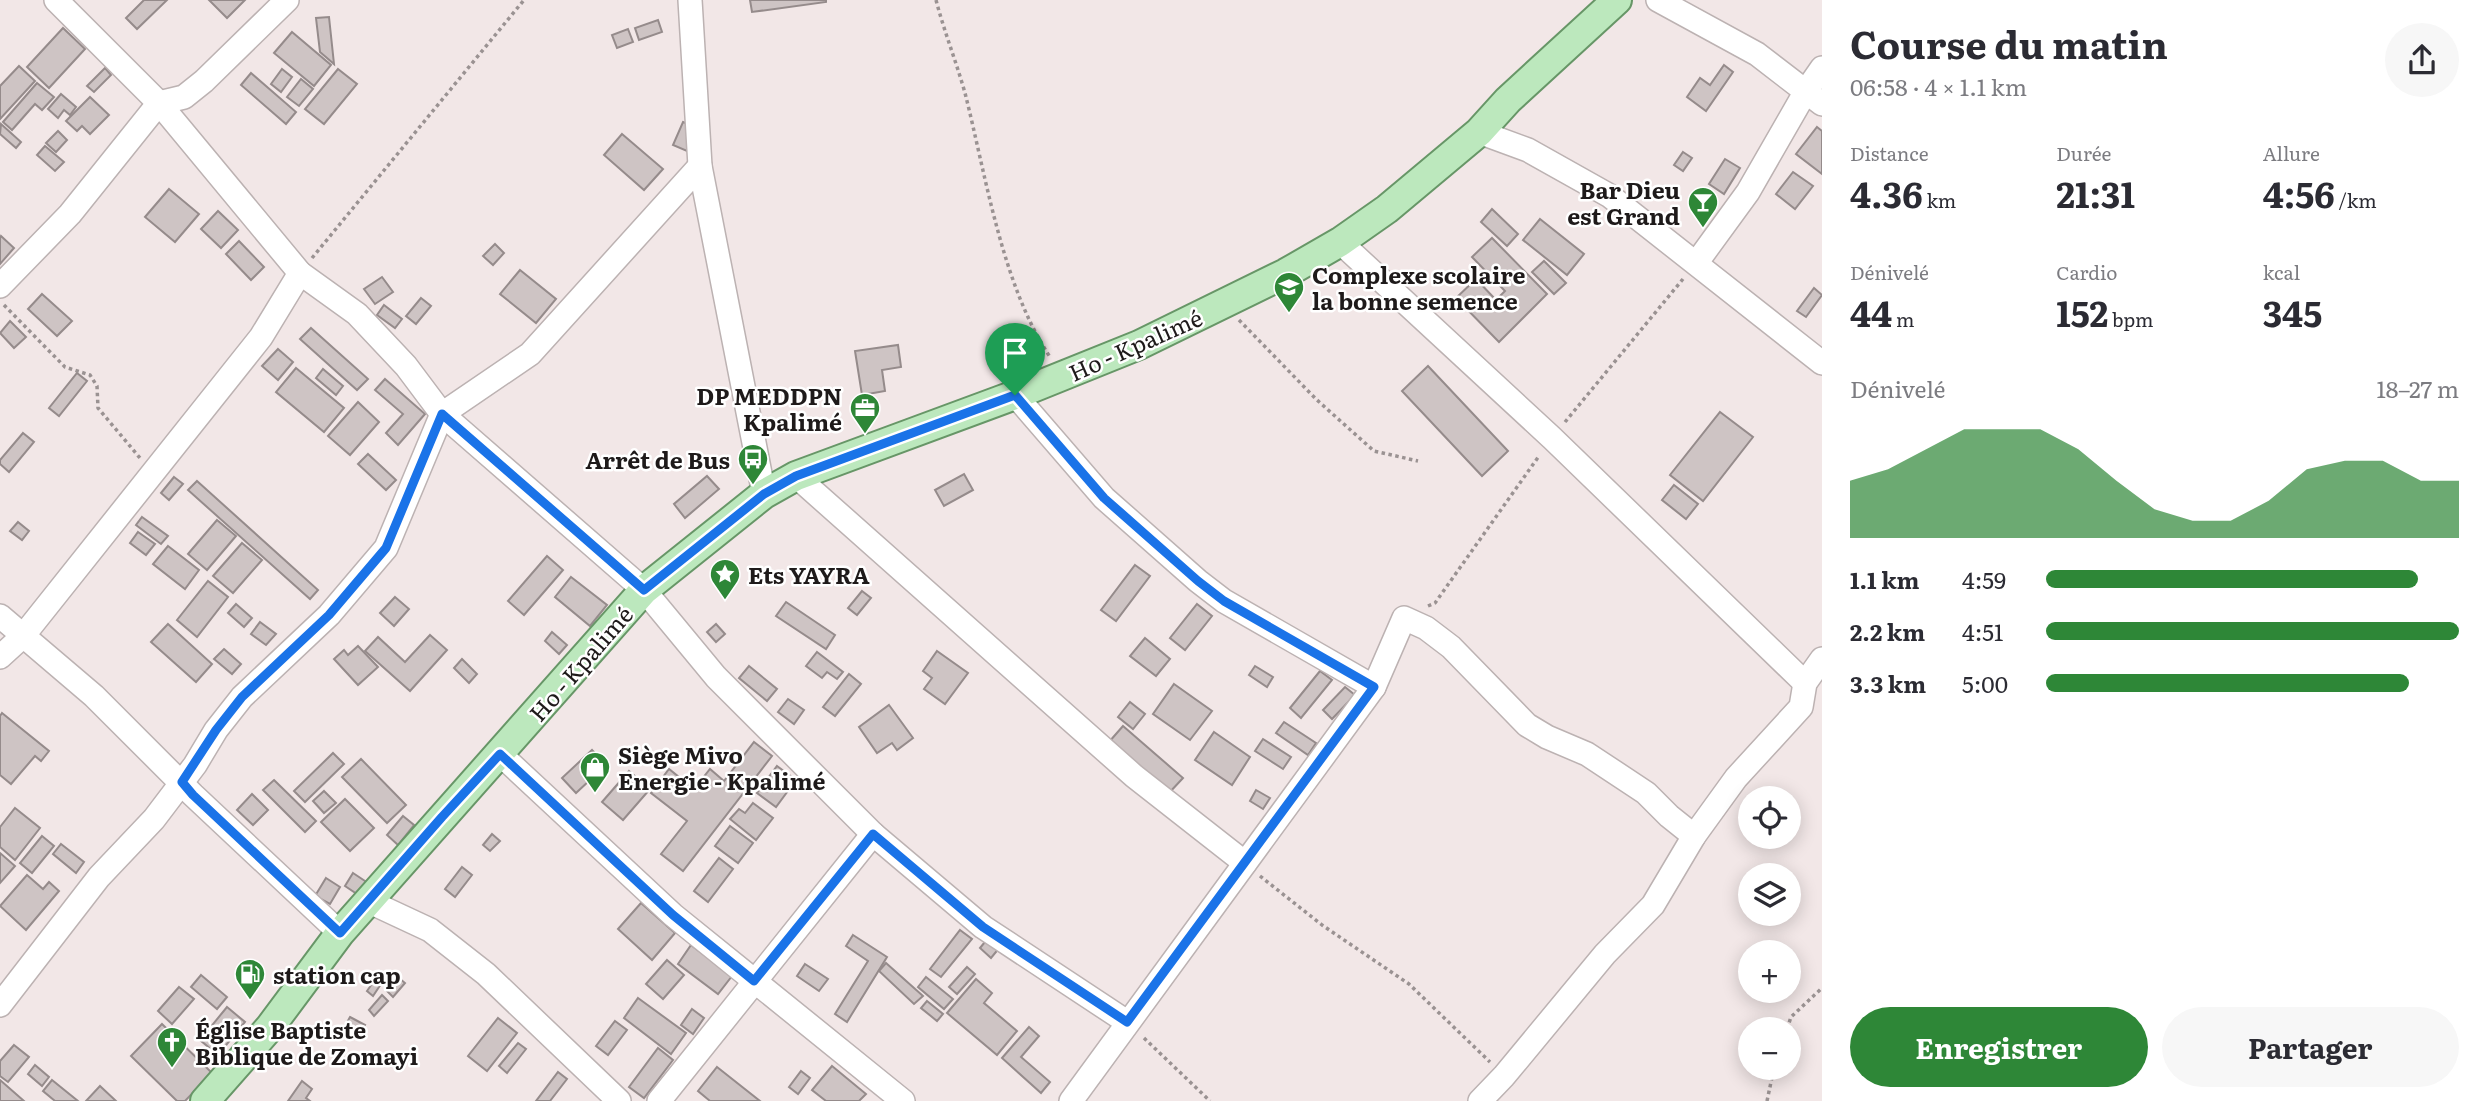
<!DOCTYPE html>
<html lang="fr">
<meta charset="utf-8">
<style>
body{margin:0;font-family:Literata,serif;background:#f7f7f7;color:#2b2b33;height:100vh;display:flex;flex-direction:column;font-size:26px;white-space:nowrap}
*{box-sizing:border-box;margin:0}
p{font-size:23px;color:#7c7c81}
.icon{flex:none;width:38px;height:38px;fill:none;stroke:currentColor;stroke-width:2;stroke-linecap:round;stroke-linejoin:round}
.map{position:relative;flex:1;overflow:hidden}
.details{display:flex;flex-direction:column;background:#fff;width:665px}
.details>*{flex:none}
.controls{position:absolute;left:1738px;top:786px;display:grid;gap:14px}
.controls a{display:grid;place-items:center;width:63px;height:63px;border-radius:50%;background:#fff;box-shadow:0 4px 18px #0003;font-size:35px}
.pin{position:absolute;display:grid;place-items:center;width:60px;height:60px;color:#fff;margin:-72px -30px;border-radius:50% 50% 50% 0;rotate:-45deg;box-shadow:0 0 7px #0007}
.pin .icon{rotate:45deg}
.round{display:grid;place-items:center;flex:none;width:74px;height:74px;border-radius:37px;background:#f7f7f7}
.overview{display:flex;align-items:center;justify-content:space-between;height:119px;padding:0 28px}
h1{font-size:38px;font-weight:700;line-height:52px}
.figures{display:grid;grid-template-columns:repeat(3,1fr);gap:10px;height:119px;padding:7px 28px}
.figures div{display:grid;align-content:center}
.figures b{font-size:35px;font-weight:700}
.figures small{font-size:19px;font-weight:400}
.figures p{font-size:19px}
.chart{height:196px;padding:14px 28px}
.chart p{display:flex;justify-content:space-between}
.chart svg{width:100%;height:126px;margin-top:7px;fill:#2e8737;opacity:.7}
.cta{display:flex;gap:14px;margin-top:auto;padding:14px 28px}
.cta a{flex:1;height:80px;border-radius:42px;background:#2e8737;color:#fff;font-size:28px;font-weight:700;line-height:80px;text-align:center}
.cta a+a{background:#f7f7f7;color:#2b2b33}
ul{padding:0 28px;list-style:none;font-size:23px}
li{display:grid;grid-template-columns:112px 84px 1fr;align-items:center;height:52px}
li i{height:18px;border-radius:9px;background:#2e8737}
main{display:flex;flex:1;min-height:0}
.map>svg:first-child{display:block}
.building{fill:#cec4c4;stroke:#958b8b;stroke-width:2}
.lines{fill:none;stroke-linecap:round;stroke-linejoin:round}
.minor-casing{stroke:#bcb2b2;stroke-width:26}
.major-casing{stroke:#679667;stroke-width:32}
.path{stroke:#9a9292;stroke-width:3.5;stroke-dasharray:3.5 3.5;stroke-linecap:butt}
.minor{stroke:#fff;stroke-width:23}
.major{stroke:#bce8bd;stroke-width:28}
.route-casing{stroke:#fff;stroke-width:14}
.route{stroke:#1a73e8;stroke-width:9}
.labels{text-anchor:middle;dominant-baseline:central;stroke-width:5;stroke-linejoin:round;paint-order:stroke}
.poi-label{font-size:23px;font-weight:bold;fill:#1e1a1a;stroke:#fff;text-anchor:start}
.street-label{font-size:23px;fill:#1e1a1a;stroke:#fff}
</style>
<main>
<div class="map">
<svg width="1822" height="1101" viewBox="0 0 1822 1101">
<rect width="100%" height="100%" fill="#f2e7e7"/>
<!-- building -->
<g class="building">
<path d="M144,0H167L137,29L126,18Z"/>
<path d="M209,0H245L227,18Z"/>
<path d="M750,0H826V2L752,12Z"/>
<path d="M329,17L334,64L320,52L316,18Z"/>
<path d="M658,20L662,32L639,40L635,28Z"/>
<path d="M63,28L85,49L49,88L27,67Z"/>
<path d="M628,29L633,42L617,48L612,35Z"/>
<path d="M292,32L331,65L314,86L274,53Z"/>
<path d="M1724,65L1733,72L1706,111L1687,97L1700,78L1710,85Z"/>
<path d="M19,66L35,81L0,119V86Z"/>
<path d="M105,68L111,75L94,92L87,86Z"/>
<path d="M282,69L292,77L281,92L271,84Z"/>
<path d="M338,69L357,84L324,124L305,109Z"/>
<path d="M251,73L296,112L286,124L241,85Z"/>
<path d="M301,79L313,89L299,106L287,97Z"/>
<path d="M37,83L54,97L42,110L35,104L12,130L3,122Z"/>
<path d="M61,94L76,107L70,115L64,110L58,118L48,109Z"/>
<path d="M90,97L109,115L90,134L82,126L77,131L66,121Z"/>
<path d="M683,122L697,128L687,151L673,145Z"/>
<path d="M1,124L21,142L16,148L0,134Z"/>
<path d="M1817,127L1822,131V174L1796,154Z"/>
<path d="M58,131L67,140L56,152L46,143Z"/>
<path d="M622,134L663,169L644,190L604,155Z"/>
<path d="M45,146L64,162L55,171L37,155Z"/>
<path d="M1683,152L1692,158L1683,171L1674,165Z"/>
<path d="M1725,159L1740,168L1724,194L1709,184Z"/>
<path d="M1793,172L1813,186L1795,209L1776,194Z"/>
<path d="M169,189L199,214L175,242L145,217Z"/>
<path d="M1492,209L1518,234L1507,246L1481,222Z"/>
<path d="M218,211L238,230L221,248L201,229Z"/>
<path d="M1540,219L1584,254L1567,275L1523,240Z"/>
<path d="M1,236L14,248L0,264V238Z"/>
<path d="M1492,238L1547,294L1499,342L1456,298L1476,279L1496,300L1505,291L1472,257Z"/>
<path d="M239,241L264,267L251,280L226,254Z"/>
<path d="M495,244L504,253L493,265L483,256Z"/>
<path d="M1544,261L1566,283L1554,294L1532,272Z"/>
<path d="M520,270L556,299L536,323L500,294Z"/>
<path d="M382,277L393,292L375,304L364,289Z"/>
<path d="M1814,288L1822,295L1806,317L1797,311Z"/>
<path d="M42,294L72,321L57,336L28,309Z"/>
<path d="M421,298L431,306L416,324L406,316Z"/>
<path d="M384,305L402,319L395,328L377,315Z"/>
<path d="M10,321L26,337L14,348L0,333Z"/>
<path d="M311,328L368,379L357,390L300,339Z"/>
<path d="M898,345L901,367L882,370L885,391L862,395L855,351Z"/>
<path d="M278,349L293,362L278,380L262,366Z"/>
<path d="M1428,366L1508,451L1482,476L1402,391Z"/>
<path d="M296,368L344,408L324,432L276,392Z"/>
<path d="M323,369L343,386L336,395L316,378Z"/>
<path d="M77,373L87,381L59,416L49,408Z"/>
<path d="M385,379L425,414L398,445L386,433L403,414L375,390Z"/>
<path d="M358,402L379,422L350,455L328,436Z"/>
<path d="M1720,412L1753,437L1703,501L1670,475Z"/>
<path d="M23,433L34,442L9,472L0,464V460Z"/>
<path d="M368,454L396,480L386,490L358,464Z"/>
<path d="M964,474L973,490L944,506L935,490Z"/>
<path d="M707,476L719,489L685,518L674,504Z"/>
<path d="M174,477L183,484L169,500L161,493Z"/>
<path d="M197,481L318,590L310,599L188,490Z"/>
<path d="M1674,485L1698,504L1686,519L1662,500Z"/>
<path d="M142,517L168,536L161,544L136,525Z"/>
<path d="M217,520L236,536L207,570L188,554Z"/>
<path d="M18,522L29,531L22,540L10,531Z"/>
<path d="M138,532L155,544L146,555L130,543Z"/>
<path d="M242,543L262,560L233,593L213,576Z"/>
<path d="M168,546L199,570L185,589L153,564Z"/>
<path d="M547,556L563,570L524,615L508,601Z"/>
<path d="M1135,565L1150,576L1116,621L1101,610Z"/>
<path d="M571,577L607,605L590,626L555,597Z"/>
<path d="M208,581L228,597L197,637L177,620Z"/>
<path d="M862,591L871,598L857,615L848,608Z"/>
<path d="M395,597L409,609L394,626L380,613Z"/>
<path d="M786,602L835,635L826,649L776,616Z"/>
<path d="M236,604L252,618L244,627L228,613Z"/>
<path d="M1197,604L1212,616L1185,650L1170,638Z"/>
<path d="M260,622L276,634L266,645L251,634Z"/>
<path d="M168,624L212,664L196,682L151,642Z"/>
<path d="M716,624L725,634L716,642L707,632Z"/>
<path d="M552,632L567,645L559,654L545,641Z"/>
<path d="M430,635L447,650L410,691L365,651L378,637L405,662Z"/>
<path d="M1145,638L1170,659L1156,676L1130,656Z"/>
<path d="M358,646L378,667L358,685L334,659L344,650L348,655Z"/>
<path d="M224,649L241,664L232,674L214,659Z"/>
<path d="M937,651L968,673L945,704L924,689L932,678L923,671Z"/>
<path d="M817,652L843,672L837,679L827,672L822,678L806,666Z"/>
<path d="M462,659L477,674L469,683L454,668Z"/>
<path d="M749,666L777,689L767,701L739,678Z"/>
<path d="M1255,666L1273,677L1267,687L1249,675Z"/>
<path d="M1320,671L1332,680L1301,718L1290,708Z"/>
<path d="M849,674L861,684L835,716L823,707Z"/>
<path d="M1174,684L1212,711L1190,740L1153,714Z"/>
<path d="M1345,687L1355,695L1332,719L1323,710Z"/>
<path d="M788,699L804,710L794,724L778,712Z"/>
<path d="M1130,702L1145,714L1133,729L1118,717Z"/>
<path d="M889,705L913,738L897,750L892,743L877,753L859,727Z"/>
<path d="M2,713L49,751L41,761L35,756L11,784L0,775V716Z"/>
<path d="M1284,722L1316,743L1308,755L1276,733Z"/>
<path d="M1123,726L1183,778L1168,794L1109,742Z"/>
<path d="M1214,732L1250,757L1232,785L1195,760Z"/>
<path d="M1263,739L1291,757L1283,769L1255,751Z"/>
<path d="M754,742L772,756L683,871L661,854L687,821L651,793L669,769L694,789L710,769L724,781Z"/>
<path d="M592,750L606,765L576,793L562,778Z"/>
<path d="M333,753L344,764L305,802L294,791Z"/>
<path d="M361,759L406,805L387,823L342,777Z"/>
<path d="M777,766L796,780L776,807L757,793Z"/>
<path d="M629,771L650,789L623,820L602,802Z"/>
<path d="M274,780L316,821L305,832L263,790Z"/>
<path d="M1256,790L1270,798L1263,809L1250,801Z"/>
<path d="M324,791L336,803L324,813L313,801Z"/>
<path d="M252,794L268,810L253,825L237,810Z"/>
<path d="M345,799L374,828L350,851L321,822Z"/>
<path d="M753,803L773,818L756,840L730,819L739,809L745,813Z"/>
<path d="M15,808L40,828L15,860L0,847V827Z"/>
<path d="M403,816L414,825L398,845L387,835Z"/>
<path d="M730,826L753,843L738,863L715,846Z"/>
<path d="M492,834L500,841L490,851L483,845Z"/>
<path d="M42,836L54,846L32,873L20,863Z"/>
<path d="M61,844L84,862L76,873L53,854Z"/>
<path d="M0,853L15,866L0,883Z"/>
<path d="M719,858L733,869L708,902L694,891Z"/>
<path d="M462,867L472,875L455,897L445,889Z"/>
<path d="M353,873L368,883L360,896L345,886Z"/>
<path d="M27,875L43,889L49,882L59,891L26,930L0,906Z"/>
<path d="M326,878L340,887L330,904L315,896Z"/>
<path d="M641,903L675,933L652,960L618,929Z"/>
<path d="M960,930L972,939L941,977L930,969Z"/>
<path d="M853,935L887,957L847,1022L835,1014L868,961L846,946Z"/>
<path d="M989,937L1000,947L991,958L980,948Z"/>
<path d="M691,945L732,976L718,994L678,964Z"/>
<path d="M667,960L684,975L663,999L646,984Z"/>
<path d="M886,963L923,996L914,1004L879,971Z"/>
<path d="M805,964L828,979L819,991L797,976Z"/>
<path d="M967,967L975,974L957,994L949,987Z"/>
<path d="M381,971L387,975L373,996L367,991Z"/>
<path d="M201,975L227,997L217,1009L191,987Z"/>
<path d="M926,977L953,999L944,1009L918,987Z"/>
<path d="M399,978L405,983L393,997L387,991Z"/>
<path d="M976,979L992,993L984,1003L1017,1031L997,1055L947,1013Z"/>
<path d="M179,987L194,999L172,1024L158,1011Z"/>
<path d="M382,995L388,1001L374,1016L369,1010Z"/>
<path d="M638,998L686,1033L671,1054L624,1018Z"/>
<path d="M927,1001L943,1014L937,1021L921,1008Z"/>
<path d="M227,1007L245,1022L218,1055L200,1040Z"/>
<path d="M692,1009L704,1018L693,1034L681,1025Z"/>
<path d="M350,1017L365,1025L360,1034L345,1026Z"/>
<path d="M498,1018L517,1033L487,1071L468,1056Z"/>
<path d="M615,1021L627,1030L608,1055L596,1046Z"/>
<path d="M162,1024L212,1073L185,1101H177L131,1056Z"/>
<path d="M1029,1027L1039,1036L1021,1057L1050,1082L1041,1093L1002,1058Z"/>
<path d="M518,1043L526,1049L507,1073L499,1066Z"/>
<path d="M14,1045L29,1057L8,1082L0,1076V1061Z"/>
<path d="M658,1048L673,1060L644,1098L629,1087Z"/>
<path d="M35,1065L49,1077L42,1086L28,1074Z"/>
<path d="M832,1066L866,1094L859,1101H826L812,1090Z"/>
<path d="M717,1067L760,1101H710L698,1091Z"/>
<path d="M801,1071L810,1078L798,1094L789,1087Z"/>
<path d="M558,1072L567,1079L550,1101H536Z"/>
<path d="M0,1080L24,1101H0Z"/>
<path d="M52,1080L78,1101H55L43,1091Z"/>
<path d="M302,1081L312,1089L306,1098L310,1101H288Z"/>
<path d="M100,1086L116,1101H86Z"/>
</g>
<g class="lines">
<!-- minor casing -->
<g class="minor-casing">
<g id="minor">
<path d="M56,0L159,103L300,273L357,314L406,366L442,414L644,590L716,677L873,834L983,927L1127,1022"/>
<path d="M690,0L700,166L764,494"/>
<path d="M1658,0L1757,54L1822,104"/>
<path d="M1479,132L1528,150L1610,196L1822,363"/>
<path d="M1340,242L1552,438L1805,683"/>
<path d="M1697,262L1748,192L1806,91L1822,68"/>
<path d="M0,286L70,214L159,103L184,97L204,81L287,0"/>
<path d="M1015,395L1104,498L1198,581L1224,601L1374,687"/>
<path d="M796,476L1134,776L1245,863"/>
<path d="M0,616L94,696L193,795L340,933"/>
<path d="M0,657L23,636L261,337L300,273"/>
<path d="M500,754L673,915L903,1101"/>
<path d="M370,902L430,930L486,974L619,1101"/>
<path d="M0,1005L99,877L154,819L195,765L216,730L242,697L329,615L386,548L442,414L530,354L700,166"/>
<path d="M659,1101L873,834"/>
<path d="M1071,1101L1374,687L1404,618L1426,628L1451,647L1527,725L1547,737L1587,754L1646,793L1669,816L1694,836"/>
<path d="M1480,1101L1504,1076L1605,954L1653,905L1694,836L1736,778L1801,707L1805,683L1822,659"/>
</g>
</g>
<!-- major casing -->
<g class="major-casing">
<path id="major" d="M205,1101L270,1027L340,933L644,590L764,494L796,476L1015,395L1139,345L1286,273L1340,242L1387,209L1479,132L1508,100L1617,0"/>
</g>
<!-- path -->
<g class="path">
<path d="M936,0C944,31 956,61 965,93C986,176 1002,285 1050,357"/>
<path d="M312,258L524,0"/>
<path d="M4,305L65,367L90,375L97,386L98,408L140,458"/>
<path d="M1239,320L1317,400L1374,451L1418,461"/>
<path d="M1565,422L1683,279"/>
<path d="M1428,606L1435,603L1539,456"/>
<path d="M1260,876L1322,925L1409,984L1490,1062"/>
<path d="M1787,1029L1791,1017L1822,988"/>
<path d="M1144,1038L1210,1101"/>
<path d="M1767,1101L1774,1068"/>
</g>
<!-- minor -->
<use href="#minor" class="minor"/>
<!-- major -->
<use href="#major" class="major"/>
</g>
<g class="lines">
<!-- route casing -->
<g class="route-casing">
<path id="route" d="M1015,395L1104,498L1198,581L1224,601L1374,687L1127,1022L983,927L873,834L754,981L673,915L500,754L442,817L340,933L193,795L182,782L216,730L242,697L329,615L386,548L442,414L644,590L764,494L796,476Z"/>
</g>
<!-- route -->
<use href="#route" class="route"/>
</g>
<!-- icons -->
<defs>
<g id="bar-pin" transform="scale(1.575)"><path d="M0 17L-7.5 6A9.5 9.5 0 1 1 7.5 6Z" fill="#2e8737" stroke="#fff"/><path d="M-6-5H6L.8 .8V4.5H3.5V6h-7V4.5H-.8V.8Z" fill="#fff"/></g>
<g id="school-pin" transform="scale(1.575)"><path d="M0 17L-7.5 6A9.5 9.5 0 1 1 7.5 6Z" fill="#2e8737" stroke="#fff"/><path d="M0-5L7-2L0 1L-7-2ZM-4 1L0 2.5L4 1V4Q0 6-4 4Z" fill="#fff"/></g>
<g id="office-pin" transform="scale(1.575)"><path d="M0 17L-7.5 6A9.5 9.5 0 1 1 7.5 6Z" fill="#2e8737" stroke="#fff"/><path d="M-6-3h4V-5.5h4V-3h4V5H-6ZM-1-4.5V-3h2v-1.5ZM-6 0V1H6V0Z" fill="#fff"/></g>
<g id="bus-pin" transform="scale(1.575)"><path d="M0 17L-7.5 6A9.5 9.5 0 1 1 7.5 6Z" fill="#2e8737" stroke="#fff"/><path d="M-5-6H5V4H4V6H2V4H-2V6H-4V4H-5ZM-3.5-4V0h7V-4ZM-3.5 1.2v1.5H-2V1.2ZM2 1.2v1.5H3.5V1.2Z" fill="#fff"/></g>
<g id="sight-pin" transform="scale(1.575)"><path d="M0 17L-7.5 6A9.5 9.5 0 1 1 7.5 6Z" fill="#2e8737" stroke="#fff"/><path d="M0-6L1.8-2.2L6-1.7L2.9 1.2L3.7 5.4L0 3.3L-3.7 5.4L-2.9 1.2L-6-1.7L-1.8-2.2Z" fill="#fff"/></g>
<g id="shop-pin" transform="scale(1.575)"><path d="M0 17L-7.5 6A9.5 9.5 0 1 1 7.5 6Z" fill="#2e8737" stroke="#fff"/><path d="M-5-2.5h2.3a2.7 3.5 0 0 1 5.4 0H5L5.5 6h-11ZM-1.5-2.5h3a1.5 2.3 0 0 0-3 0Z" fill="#fff"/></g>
<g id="fuel-pin" transform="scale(1.575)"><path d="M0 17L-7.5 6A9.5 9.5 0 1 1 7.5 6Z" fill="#2e8737" stroke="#fff"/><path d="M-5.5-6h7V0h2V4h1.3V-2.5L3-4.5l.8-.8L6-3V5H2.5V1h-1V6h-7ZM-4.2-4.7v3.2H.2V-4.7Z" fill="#fff"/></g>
<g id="church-pin" transform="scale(1.575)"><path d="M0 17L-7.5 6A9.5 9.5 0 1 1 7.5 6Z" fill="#2e8737" stroke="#fff"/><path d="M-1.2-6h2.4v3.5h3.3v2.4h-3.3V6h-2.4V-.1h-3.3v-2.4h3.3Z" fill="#fff"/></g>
</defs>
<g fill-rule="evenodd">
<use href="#bar-pin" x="1703" y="202"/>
<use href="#school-pin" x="1289" y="287"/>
<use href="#office-pin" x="865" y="408"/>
<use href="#bus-pin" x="753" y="459"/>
<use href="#sight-pin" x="725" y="574"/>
<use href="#shop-pin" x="595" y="767"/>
<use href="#fuel-pin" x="250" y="974"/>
<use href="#church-pin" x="172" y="1042"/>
</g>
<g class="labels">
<!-- poi labels -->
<g class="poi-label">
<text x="1680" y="189" text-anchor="end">Bar Dieu<tspan x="1680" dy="26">est Grand</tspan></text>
<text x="1312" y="274">Complexe scolaire<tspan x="1312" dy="26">la bonne semence</tspan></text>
<text x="842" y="395" text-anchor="end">DP MEDDPN<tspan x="842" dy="26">Kpalimé</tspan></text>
<text x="730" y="459" text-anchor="end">Arrêt de Bus</text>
<text x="748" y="574">Ets YAYRA</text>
<text x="618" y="754">Siège Mivo<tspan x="618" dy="26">Energie - Kpalimé</tspan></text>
<text x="273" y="974">station cap</text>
<text x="195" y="1029">Église Baptiste<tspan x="195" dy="26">Biblique de Zomayi</tspan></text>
</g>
<!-- street labels -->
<g class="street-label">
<text transform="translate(1135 344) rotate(-24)">Ho - Kpalimé</text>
<text transform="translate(580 663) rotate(-49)">Ho - Kpalimé</text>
</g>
</g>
</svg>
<div class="controls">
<a><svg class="icon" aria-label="locate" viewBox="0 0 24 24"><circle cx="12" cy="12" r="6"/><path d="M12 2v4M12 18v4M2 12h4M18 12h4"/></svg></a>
<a><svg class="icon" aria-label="layers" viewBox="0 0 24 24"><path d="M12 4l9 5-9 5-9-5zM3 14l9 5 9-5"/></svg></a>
<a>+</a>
<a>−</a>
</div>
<div class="pin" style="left:1015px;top:395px;background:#1e9e55"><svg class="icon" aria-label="arrive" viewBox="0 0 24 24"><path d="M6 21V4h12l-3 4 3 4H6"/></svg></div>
</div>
<section class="details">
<div class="overview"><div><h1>Course du matin</h1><p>06:58 · 4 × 1.1 km</p></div><a class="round"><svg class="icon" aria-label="share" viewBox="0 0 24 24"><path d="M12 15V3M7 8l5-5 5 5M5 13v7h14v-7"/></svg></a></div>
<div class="figures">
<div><p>Distance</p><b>4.36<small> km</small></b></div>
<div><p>Durée</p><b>21:31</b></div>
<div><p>Allure</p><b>4:56<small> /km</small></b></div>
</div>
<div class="figures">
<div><p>Dénivelé</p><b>44<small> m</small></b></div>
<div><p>Cardio</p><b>152<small> bpm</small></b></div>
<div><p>kcal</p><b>345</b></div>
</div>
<div class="chart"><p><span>Dénivelé</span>18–27 m</p>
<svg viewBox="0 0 160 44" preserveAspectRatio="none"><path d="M0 44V24L10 20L20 13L30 6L40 6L50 6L60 13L70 24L80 34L90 38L100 38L110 31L120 20L130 17L140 17L150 24L160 24V44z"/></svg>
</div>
<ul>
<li><b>1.1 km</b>4:59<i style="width:90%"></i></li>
<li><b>2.2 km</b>4:51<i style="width:100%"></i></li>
<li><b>3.3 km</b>5:00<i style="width:88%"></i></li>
</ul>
<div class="cta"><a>Enregistrer</a><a>Partager</a></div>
</section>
</main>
